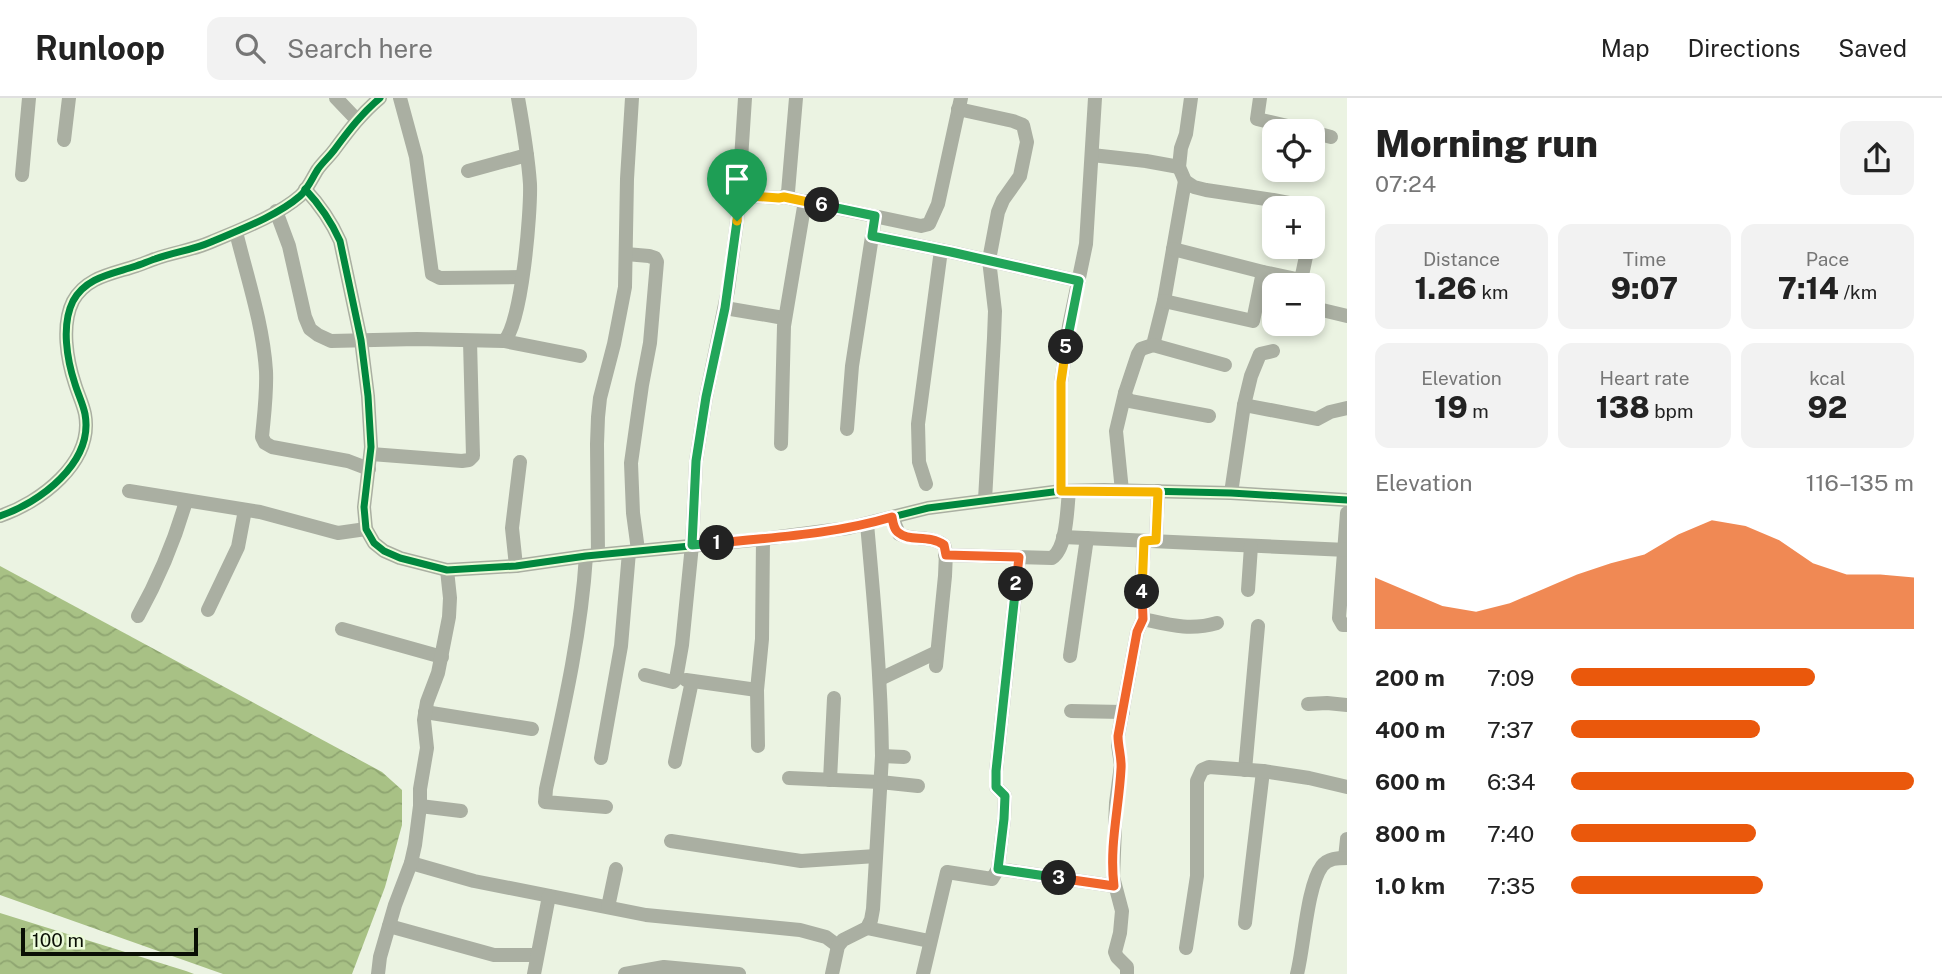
<!DOCTYPE html>
<meta charset="utf-8">
<style>
body{margin:0;font-family:"Public Sans",sans-serif;background:#f2f2f2;color:#222;height:100vh;display:flex;flex-direction:column;font-size:26px;white-space:nowrap}
*{box-sizing:border-box;margin:0}
p{font-size:23px;color:#767676}
.icon{flex:none;width:38px;height:38px;fill:none;stroke:currentColor;stroke-width:2;stroke-linecap:round;stroke-linejoin:round}
.map{position:relative;flex:1;overflow:hidden}
.drawer{display:flex;flex-direction:column;background:#fff;width:595px}
.drawer>*{flex:none}
.controls{position:absolute;left:1262px;top:21px;display:grid;gap:14px}
.controls a{display:grid;place-items:center;width:63px;height:63px;border-radius:14px;background:#fff;box-shadow:0 4px 10px #0003;font-size:35px}
.scale{position:absolute;left:21px;bottom:18px;width:177px;box-sizing:border-box;padding-left:7px;border:4px solid #0a0f05;border-top:0;font-size:19px;line-height:24px;white-space:nowrap;color:#0a0f05;-webkit-text-stroke:5px #ecfbda;paint-order:stroke}
.pin{position:absolute;display:grid;place-items:center;width:60px;height:60px;color:#fff;margin:-72px -30px;border-radius:50% 50% 50% 0;rotate:-45deg;box-shadow:0 0 7px #0007}
.pin .icon{rotate:45deg}
.km{position:absolute;width:35px;height:35px;margin:-18px;border-radius:50%;background:#222;color:#fff;font-size:19px;line-height:35px;text-align:center}
.round{display:grid;place-items:center;flex:none;width:74px;height:74px;border-radius:14px;background:#f2f2f2}
.head{display:flex;align-items:center;justify-content:space-between;height:119px;padding:0 28px}
h1{font-size:38px;font-weight:800;line-height:52px}
.metrics{display:grid;grid-template-columns:repeat(3,1fr);gap:10px;height:119px;padding:7px 28px}
.metrics div{display:grid;align-content:center;border-radius:14px;background:#f2f2f2;text-align:center}
.metrics b{font-size:30px;font-weight:800}
.metrics small{font-size:19px;font-weight:400}
.metrics p{font-size:19px}
.chart{height:196px;padding:14px 28px}
.chart p{display:flex;justify-content:space-between}
.chart svg{width:100%;height:126px;margin-top:7px;fill:#ea580c;opacity:.7}
ul{padding:0 28px;list-style:none;font-size:23px}
li{display:grid;grid-template-columns:112px 84px 1fr;align-items:center;height:52px}
li i{height:18px;border-radius:9px;background:#ea580c}
header{display:flex;align-items:center;gap:42px;box-sizing:border-box;height:98px;padding:0 35px;background:#fff;border-bottom:2px solid #e0e0e0}
header strong{font-size:33px}
nav{display:flex;gap:38px;margin-inline-start:auto;font-size:24px}
.search{width:490px;height:63px;background:#f2f2f2;display:flex;align-items:center;gap:18px;box-sizing:border-box;padding:0 24px;border-radius:14px;color:#767676;font-size:26px}
main{display:flex;flex:1;min-height:0}
.map>svg:first-child{display:block}
.water{fill:url(#water-waves)}
.lines{fill:none;stroke-linecap:round;stroke-linejoin:round}
.minor{stroke:#aaafa2;stroke-width:14}
.cycleway-casing{stroke:#ecfbda;stroke-width:11}
.cycleway{stroke:#00873e;stroke-width:7}
.split-1-casing{stroke:#fff;stroke-width:14}
.split-2-casing{stroke:#fff;stroke-width:14}
.split-3-casing{stroke:#fff;stroke-width:14}
.split-4-casing{stroke:#fff;stroke-width:14}
.split-5-casing{stroke:#fff;stroke-width:14}
.split-6-casing{stroke:#fff;stroke-width:14}
.split-7-casing{stroke:#fff;stroke-width:14}
.split-1{stroke:#22a559;stroke-width:9}
.split-2{stroke:#f0652b;stroke-width:9}
.split-3{stroke:#22a559;stroke-width:9}
.split-4{stroke:#f0652b;stroke-width:9}
.split-5{stroke:#f5b400;stroke-width:9}
.split-6{stroke:#22a559;stroke-width:9}
.split-7{stroke:#f5b400;stroke-width:9}
</style>
<header>
<strong>Runloop</strong>
<div class="search"><svg class="icon" aria-label="search" viewBox="0 0 24 24"><circle cx="10" cy="10" r="6"/><path d="M15 15l6 6"/></svg>Search here</div>
<nav><a>Map</a><a>Directions</a><a>Saved</a></nav>
</header>
<main>
<div class="map">
<svg width="1347" height="876" viewBox="0 0 1347 876">
<defs>
<pattern id="water-waves" width="16" height="10" patternUnits="userSpaceOnUse" patternTransform="scale(1.75)"><rect width="16" height="10" fill="#a8c185"/><path d="M0 5q4-4 8 0t8 0" fill="none" stroke="#8fa571"/></pattern>
</defs>
<rect width="100%" height="100%" fill="#ebf3e2"/>
<!-- water -->
<g class="water">
<path d="M0,468L382,674L402,692V727L385,789L352,876H223L0,797Z"/>
<path d="M0,815L186,873L194,876H0Z"/>
</g>
<g class="lines">
<!-- minor -->
<g class="minor">
<path d="M336,0L357,22"/>
<path d="M400,0L416,59L432,176L440,180L522,179"/>
<path d="M1191,0L1186,36L1181,50L1179,69L1185,83L1194,89L1206,92L1273,102L1315,110L1312,123"/>
<path d="M1260,0L1257,21L1309,33"/>
<path d="M958,11L1013,23L1023,27L1027,44L1020,78L1003,102L998,114L989,162L995,213L994,240L985,402"/>
<path d="M1312,34L1331,39"/>
<path d="M64,42L69,0"/>
<path d="M1092,57L1146,63L1179,69"/>
<path d="M468,73L527,57"/>
<path d="M22,77L29,0"/>
<path d="M1185,83L1164,203L1153,247L1141,251L1138,256L1125,295L1126,299L1130,303L1209,318"/>
<path d="M305,91C320,107 331,123 340,143L361,242L368,298L371,349L364,409L366,431L374,445L384,453L400,460L447,472L516,468L586,458L763,441L848,430L928,410L1061,393L1104,392L1231,395L1347,402"/>
<path d="M739,97L779,100L784,99L788,94L796,0"/>
<path d="M784,99L921,128L929,126L938,106L961,0"/>
<path d="M276,113L289,148L305,219L310,231L318,237L331,243L417,241L504,243C522,226 531,113 530,86C528,57 523,28 518,0"/>
<path d="M236,134C247,179 263,226 266,273C267,295 264,317 262,339L265,345L272,349L348,363L369,371"/>
<path d="M872,138L951,154L1079,183"/>
<path d="M1173,151L1263,174L1301,182L1308,149"/>
<path d="M626,156L649,158L655,160L657,164L650,245L642,287L631,365L633,415L638,452"/>
<path d="M1312,201L1318,211L1347,218"/>
<path d="M1164,203L1253,223L1263,174"/>
<path d="M725,210L784,220"/>
<path d="M504,243L580,258"/>
<path d="M1153,247L1225,267"/>
<path d="M1244,307L1317,321L1330,314L1347,310"/>
<path d="M847,331L852,268L875,119"/>
<path d="M781,346L784,228L805,103"/>
<path d="M371,356L462,363L469,362L473,358L470,243"/>
<path d="M926,386L919,364L918,326L941,152"/>
<path d="M129,393L260,414L338,435L366,431"/>
<path d="M1061,393V284L1069,228L1086,146L1095,0"/>
<path d="M1122,393L1116,333L1125,295"/>
<path d="M1231,395L1244,307L1251,278L1260,256L1273,253"/>
<path d="M1347,415L1339,520L1343,527H1347"/>
<path d="M0,418C39,405 94,365 85,316C83,306 78,296 75,286C67,262 61,227 73,203C86,179 112,176 136,168C142,166 149,163 155,161C174,154 193,152 211,144C239,132 277,118 300,98C308,91 312,80 318,71C323,64 330,58 335,51C349,32 362,15 380,0"/>
<path d="M892,419L899,436C914,443 930,437 944,447L946,454L945,478L936,568"/>
<path d="M1063,439L1347,452"/>
<path d="M1156,442L1158,393"/>
<path d="M598,457L597,346L598,319L600,300L614,246L625,189L627,81L632,0"/>
<path d="M945,457L1052,460C1067,450 1067,411 1069,393"/>
<path d="M586,458C581,537 563,614 546,691L545,704L606,709"/>
<path d="M516,468L512,430L520,364"/>
<path d="M1248,492L1251,448"/>
<path d="M208,512L238,449L245,412"/>
<path d="M138,518C159,480 174,445 186,403"/>
<path d="M1143,521C1170,527 1190,533 1217,525"/>
<path d="M342,531L442,559"/>
<path d="M1070,558L1087,440"/>
<path d="M645,577L673,584L676,581L682,547L692,447L696,363L706,299L728,192L737,123L745,0"/>
<path d="M880,581L937,554"/>
<path d="M686,582L757,592"/>
<path d="M1308,606L1327,605L1347,607"/>
<path d="M1071,613L1123,614"/>
<path d="M425,614L532,631"/>
<path d="M758,648L757,592L762,541L763,441"/>
<path d="M882,658L904,659"/>
<path d="M601,660L621,548L629,454"/>
<path d="M675,664L692,583"/>
<path d="M1245,672L1258,528"/>
<path d="M789,680L880,684L918,688"/>
<path d="M830,682L834,600"/>
<path d="M420,708L461,713"/>
<path d="M671,743L801,763L876,758"/>
<path d="M1345,760L1347,741"/>
<path d="M411,765L474,783L646,817L800,832L826,839L838,848"/>
<path d="M998,771L1004,721L1005,698L996,689V673L1019,459"/>
<path d="M608,809L616,771"/>
<path d="M1245,825L1263,673"/>
<path d="M389,828L494,857H537"/>
<path d="M867,830L929,843"/>
<path d="M1186,850L1197,778V683L1202,672L1209,669L1263,673L1309,680L1347,689"/>
<path d="M378,876L380,859L395,807L411,765L415,747L420,708V691L427,650L424,622L427,604L438,575L449,519L450,500L447,472"/>
<path d="M534,876L549,798"/>
<path d="M625,876L664,869L739,876"/>
<path d="M832,876L838,848L843,842L867,830L871,822L873,811L882,658C881,580 874,503 867,426"/>
<path d="M923,876L947,774L992,781L998,771L1114,788"/>
<path d="M1127,876V869L1117,859L1115,854L1120,835L1122,813L1113,779L1116,705L1121,667L1118,647V638L1137,534L1143,521L1142,485L1144,443"/>
<path d="M1297,876C1304,849 1307,788 1322,768C1328,760 1338,760 1347,760"/>
</g>
<!-- cycleway casing -->
<g class="cycleway-casing">
<g id="cycleway">
<path d="M305,91C320,107 331,123 340,143L361,242L368,298L371,349L364,409L366,431L374,445L384,453L400,460L447,472L516,468L586,458L763,441L848,430L928,410L1061,393L1104,392L1231,395L1347,402"/>
<path d="M0,418C39,405 94,365 85,316C83,306 78,296 75,286C67,262 61,227 73,203C86,179 112,176 136,168C142,166 149,163 155,161C174,154 193,152 211,144C239,132 277,118 300,98C308,91 312,80 318,71C323,64 330,58 335,51C349,32 362,15 380,0"/>
</g>
</g>
<!-- cycleway -->
<use href="#cycleway" class="cycleway"/>
</g>
<g class="lines">
<!-- split-1 casing -->
<g class="split-1-casing">
<path id="split-1" d="M717,445L692,447L696,363L706,299L725,210L737,123"/>
</g>
<!-- split-2 casing -->
<g class="split-2-casing">
<path id="split-2" d="M717,445C776,439 835,436 892,419C893,425 894,432 899,435C909,444 929,436 944,447L946,457L1019,459L1016,486"/>
</g>
<!-- split-3 casing -->
<g class="split-3-casing">
<path id="split-3" d="M1016,486L996,673V689L1005,698L1004,721L998,771L1059,780"/>
</g>
<!-- split-4 casing -->
<g class="split-4-casing">
<path id="split-4" d="M1059,780L1114,788C1109,748 1119,710 1121,671C1122,660 1118,649 1118,638L1137,534L1143,521L1142,494"/>
</g>
<!-- split-5 casing -->
<g class="split-5-casing">
<path id="split-5" d="M1066,249L1061,284V393L1158,394L1156,442L1144,443L1142,494"/>
</g>
<!-- split-6 casing -->
<g class="split-6-casing">
<path id="split-6" d="M822,107L875,118L872,138L951,154L1079,183L1066,249"/>
</g>
<!-- split-7 casing -->
<g class="split-7-casing">
<path id="split-7" d="M737,123L739,97L779,100L784,99L822,107"/>
</g>
<!-- split-1 -->
<use href="#split-1" class="split-1"/>
<!-- split-2 -->
<use href="#split-2" class="split-2"/>
<!-- split-3 -->
<use href="#split-3" class="split-3"/>
<!-- split-4 -->
<use href="#split-4" class="split-4"/>
<!-- split-5 -->
<use href="#split-5" class="split-5"/>
<!-- split-6 -->
<use href="#split-6" class="split-6"/>
<!-- split-7 -->
<use href="#split-7" class="split-7"/>
</g>
</svg>
<div class="controls">
<a><svg class="icon" aria-label="locate" viewBox="0 0 24 24"><circle cx="12" cy="12" r="6"/><path d="M12 2v4M12 18v4M2 12h4M18 12h4"/></svg></a>
<a>+</a>
<a>−</a>
</div>
<div class="scale">100 m</div>
<div class="pin" style="left:737px;top:123px;background:#1e9e55"><svg class="icon" aria-label="arrive" viewBox="0 0 24 24"><path d="M6 21V4h12l-3 4 3 4H6"/></svg></div>
<b class="km" style="left:717px;top:445px">1</b>
<b class="km" style="left:1016px;top:486px">2</b>
<b class="km" style="left:1059px;top:780px">3</b>
<b class="km" style="left:1142px;top:494px">4</b>
<b class="km" style="left:1066px;top:249px">5</b>
<b class="km" style="left:822px;top:107px">6</b>
</div>
<section class="drawer">
<div class="head"><div><h1>Morning run</h1><p>07:24</p></div><a class="round"><svg class="icon" aria-label="share" viewBox="0 0 24 24"><path d="M12 15V3M7 8l5-5 5 5M5 13v7h14v-7"/></svg></a></div>
<div class="metrics">
<div><p>Distance</p><b>1.26<small> km</small></b></div>
<div><p>Time</p><b>9:07</b></div>
<div><p>Pace</p><b>7:14<small> /km</small></b></div>
</div>
<div class="metrics">
<div><p>Elevation</p><b>19<small> m</small></b></div>
<div><p>Heart rate</p><b>138<small> bpm</small></b></div>
<div><p>kcal</p><b>92</b></div>
</div>
<div class="chart"><p><span>Elevation</span>116–135 m</p>
<svg viewBox="0 0 160 44" preserveAspectRatio="none"><path d="M0 44V26L10 31L20 36L30 38L40 35L50 30L60 25L70 21L80 18L90 11L100 6L110 8L120 13L130 21L140 25L150 25L160 26V44z"/></svg>
</div>
<ul>
<li><b>200 m</b>7:09<i style="width:71%"></i></li>
<li><b>400 m</b>7:37<i style="width:55%"></i></li>
<li><b>600 m</b>6:34<i style="width:100%"></i></li>
<li><b>800 m</b>7:40<i style="width:54%"></i></li>
<li><b>1.0 km</b>7:35<i style="width:56%"></i></li>
</ul>
</section>
</main>
